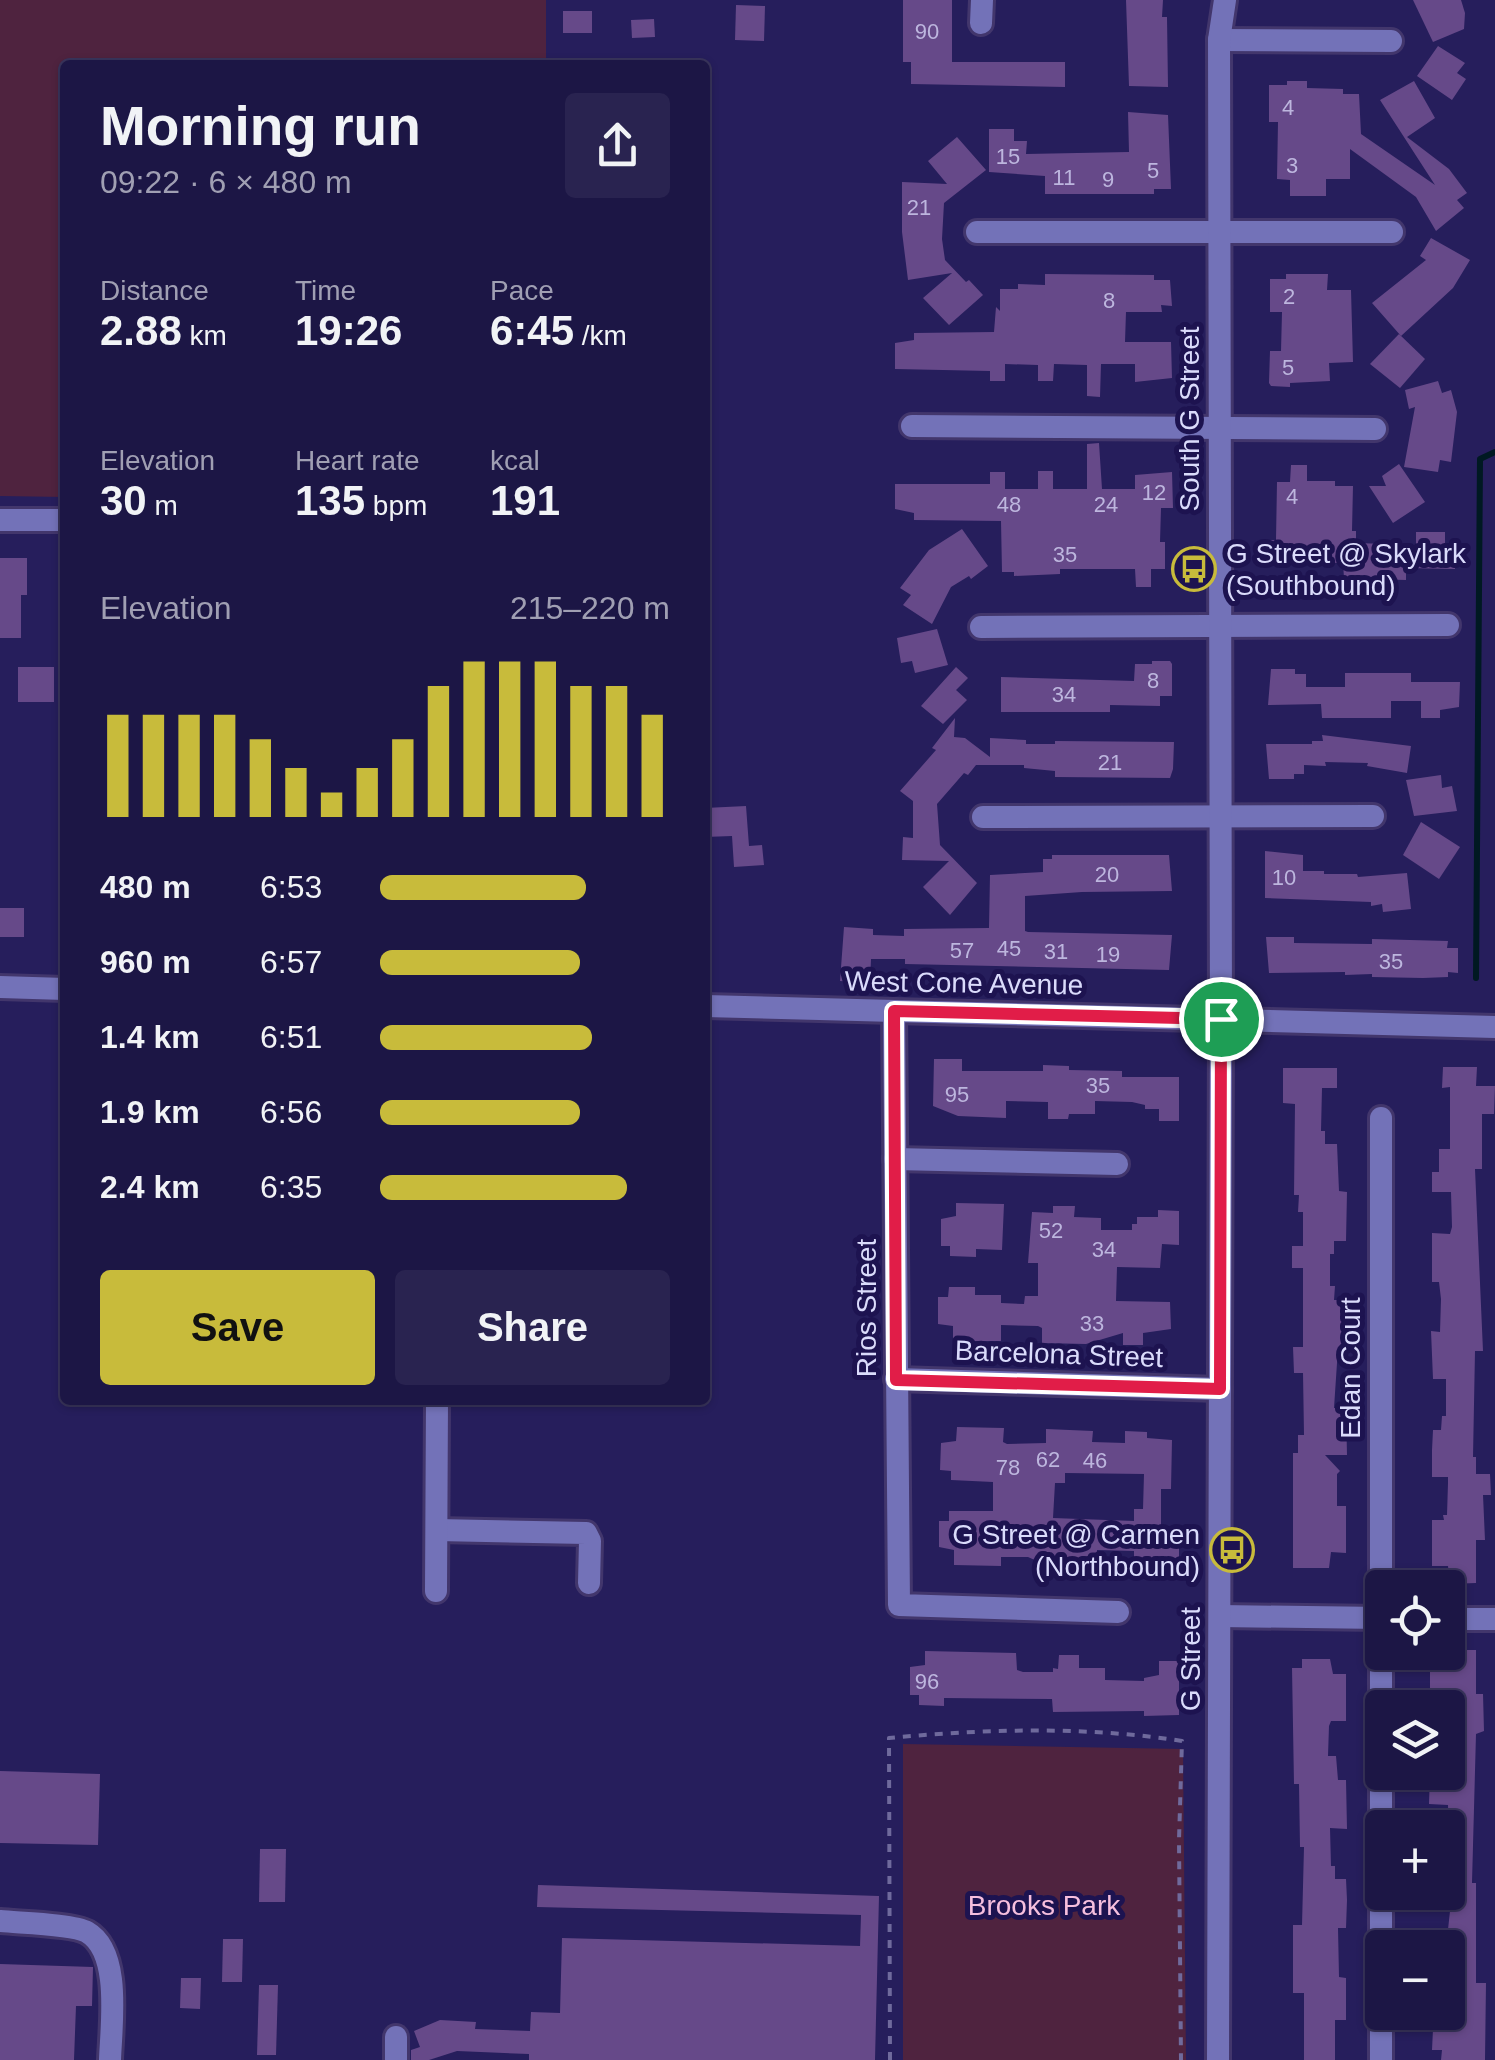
<!DOCTYPE html>
<meta charset="utf-8">
<style>
body{margin:0;font-family:Arial,sans-serif;background:#292350;color:#f1f3f6;height:100vh;display:flex;flex-direction:column;font-size:38px;white-space:nowrap}
*{box-sizing:border-box;margin:0}
p{font-size:32px;color:#a09fb3}
.icon{flex:none;width:55px;height:55px;fill:none;stroke:currentColor;stroke-width:2;stroke-linecap:round;stroke-linejoin:round}
.map{position:relative;flex:1;overflow:hidden}
.side{position:absolute;left:60px;top:60px;width:650px;height:1345px;display:flex;flex-direction:column;background:#1c1645;border-radius:10px;box-shadow:0 2px 8px #0004,0 0 0 2px #3a355e}
.side>*{flex:none}
.buttons{position:absolute;left:1365px;top:1570px;display:grid;gap:20px}
.buttons a{display:grid;place-items:center;width:100px;height:100px;border-radius:10px;background:#1c1645;box-shadow:0 2px 8px #0004,0 0 0 2px #3a355e;font-size:50px}
.pin{position:absolute;display:grid;place-items:center;width:85px;height:85px;color:#fff;margin:-42px;border:5px solid #fff;border-radius:50%;box-shadow:0 2px 10px #0007}
.round{display:grid;place-items:center;flex:none;width:105px;height:105px;border-radius:10px;background:#292350}
.summary{display:flex;align-items:center;justify-content:space-between;height:170px;padding:0 40px}
h1{font-size:55px;font-weight:600;line-height:75px}
.metrics{display:grid;grid-template-columns:repeat(3,1fr);gap:15px;height:170px;padding:10px 40px}
.metrics div{display:grid;align-content:center}
.metrics b{font-size:42px;font-weight:600}
.metrics small{font-size:28px;font-weight:400}
.metrics p{font-size:28px}
.chart{height:280px;padding:20px 40px}
.chart p{display:flex;justify-content:space-between}
.chart svg{width:100%;height:180px;margin-top:10px;stroke:#c8bb3b;stroke-width:6}
.primary-button{display:flex;gap:20px;margin-top:auto;padding:20px 40px}
.primary-button a{flex:1;height:115px;border-radius:10px;background:#c8bb3b;color:#111;font-size:40px;font-weight:600;line-height:115px;text-align:center}
.primary-button a+a{background:#292350;color:#f1f3f6}
ul{padding:0 40px;list-style:none;font-size:32px}
li{display:grid;grid-template-columns:160px 120px 1fr;align-items:center;height:75px}
li i{height:25px;border-radius:12px;background:#c8bb3b}
.map>svg:first-child{display:block}
.green{fill:#4f233f}
.lines{fill:none;stroke-linecap:round;stroke-linejoin:round}
.stream{stroke:#001922;stroke-width:6}
.building{fill:#664989;fill-rule:evenodd}
.minor-casing{stroke:#42366c;stroke-width:28}
.path{stroke:#6f6a9c;stroke-width:4;stroke-dasharray:8 8;stroke-linecap:butt}
.minor{stroke:#7372b8;stroke-width:22}
.route-casing{stroke:#fff;stroke-width:20}
.route{stroke:#e11d48;stroke-width:12}
.labels{text-anchor:middle;dominant-baseline:central;stroke-width:10;stroke-linejoin:round;paint-order:stroke}
.number-label{font-size:22px;fill:#bdb6de}
.street-label{font-size:28px;fill:#dadbfb;stroke:#1d1350}
.poi-label{font-size:28px;fill:#dadbfb;stroke:#1d1350;text-anchor:start}
.park-label{font-size:28px;fill:#f6bfde;stroke:#1d1350}
</style>
<div class="map">
<svg width="1495" height="2060" viewBox="0 0 1495 2060">
<rect width="100%" height="100%" fill="#261e5c"/>
<!-- green -->
<g class="green">
<path d="M0,0H546V65H65V497L0,496Z"/>
<path d="M903,1744L1183,1749L1186,2060H903Z"/>
</g>
<g class="lines">
<!-- stream -->
<path class="stream" d="M1476,978L1480,459L1495,452"/>
</g>
<!-- building -->
<g class="building">
<path d="M903,0H952V62H1065V87L911,84V62H903Z"/>
<path d="M1126,0H1163L1162,17H1167L1168,87L1129,86Z"/>
<path d="M1413,0H1461L1465,13L1464,29L1433,42Z"/>
<path d="M736,5L765,6L764,41L735,40Z"/>
<rect x="563" y="11" width="29" height="22"/>
<path d="M654,19L655,37L632,38L631,20Z"/>
<path d="M1438,46L1465,63L1457,73L1466,79L1452,100L1417,76Z"/>
<path d="M1287,81H1307V88L1343,89V94H1359L1361,134L1435,185L1380,100L1414,81L1435,118L1407,137L1449,169L1467,193L1457,200L1464,208L1436,231L1416,197L1350,149V179H1326V196H1290V180L1277,179L1278,122H1269V85H1287Z"/>
<path d="M1128,112L1168,115L1171,189H1154V194H1045V176L989,172V129H1014V141H1027L1026,154L1129,152Z"/>
<path d="M957,137L986,170L944,203L942,239L945,260L966,282L969,280L983,295L949,325L923,298L952,273L908,280L902,232V182L947,184L928,161Z"/>
<path d="M1431,238L1470,260L1453,288L1401,336L1372,303L1426,260L1420,256Z"/>
<path d="M1045,274L1154,275V280H1170L1172,306L1161,305L1162,312H1126L1125,342H1171L1172,378L1135,382V364H1101L1100,397L1087,396V365L1054,364L1053,381H1038V365L1005,364V381H990V371L895,369V343L914,340V333L994,332L996,307L1000,311V289H1018V284L1045,285Z"/>
<path d="M1286,274H1328L1327,290H1351L1353,362L1329,363L1330,381L1290,383V387L1271,386L1269,383L1270,351H1281L1282,312H1270V279H1286Z"/>
<path d="M1399,334L1425,359L1400,388L1370,364Z"/>
<path d="M1438,381L1442,393L1451,390L1457,412L1451,462L1440,460L1438,472L1404,467L1415,407L1409,409L1405,390Z"/>
<path d="M1099,443L1102,489H1135V475L1172,472L1173,508H1161L1160,542H1165V569H1151V587H1136L1135,569H1060V574L1014,576V572H1002L1001,521L914,520V513L895,509V484H990V472H1005V489H1038V471H1053V489H1087V444Z"/>
<path d="M1399,464L1425,502L1393,523L1369,486H1386L1382,476Z"/>
<path d="M1291,465H1307V481H1335V486H1353L1352,531H1356V543L1386,544V551L1416,552V532H1445V545H1454L1455,569L1406,568V580L1368,579L1344,578L1343,563L1268,562V540H1276L1277,482H1290Z"/>
<path d="M962,529L988,566L971,579L969,576L951,587L932,624L903,605L911,595L900,588L929,550Z"/>
<path d="M0,558H27V595H21V638H0Z"/>
<path d="M937,629L948,665L915,673L912,661L901,663L897,638Z"/>
<path d="M1152,661H1170L1172,664V696H1160V706L1110,705V712H1001V677L1134,681L1135,664H1152Z"/>
<rect x="18" y="667" width="36" height="35"/>
<path d="M956,667L968,678L956,690L967,700L943,724L921,706Z"/>
<path d="M1271,669H1295V674H1306V687H1345V673H1411V682H1460L1459,707L1440,710V718H1421V701H1391V718H1322L1321,704L1268,705Z"/>
<path d="M955,718L954,737L965,738L990,757V738L1026,740V744H1055V741L1174,742L1173,769L1170,778L1055,777V771L1024,768V765H976L968,775L964,773L937,804L940,845L977,883L950,915L923,887L949,861L902,860L903,837L913,838V801L900,791L936,750L932,748Z"/>
<path d="M1322,735L1411,746L1407,773L1367,766L1368,763L1325,762L1326,766L1304,765V774H1294V779H1269L1266,744H1312V741H1323Z"/>
<path d="M1441,775L1442,788L1452,786L1457,811L1414,816L1406,780Z"/>
<path d="M746,806L749,846L762,845L764,865L734,867L732,836L705,837V808Z"/>
<path d="M1421,822L1460,847L1439,879L1403,855Z"/>
<path d="M1265,851L1303,855V871H1324V874H1357L1358,877L1407,873L1411,909L1383,912L1382,904L1371,906V902L1265,898Z"/>
<path d="M1052,855H1169L1172,891L1082,892L1025,896V931L1028,932L1172,935L1169,970L905,964V959H871L870,983L840,981L844,927L873,929V935L904,936V929L989,928L990,875L1043,872V859H1052Z"/>
<rect x="0" y="908" width="24" height="29"/>
<path d="M1266,937H1294V943L1372,944V939L1448,941L1447,948H1458V973L1448,972V977L1423,978L1372,977V974L1345,975V972L1269,973Z"/>
<path d="M934,1059H962V1071H1043V1065L1069,1066V1070L1122,1071V1077H1179V1121H1159V1109H1145V1105L1132,1102L1095,1101V1114H1069L1068,1119H1048V1102L1006,1101V1118L958,1116L933,1106Z"/>
<path d="M1443,1067H1477L1476,1086H1495L1494,1114H1482V1169H1475L1483,1351H1475L1473,1457H1476V1474H1490L1491,1495H1483L1485,1540H1476V1583L1450,1584L1448,1566H1432V1520H1444L1443,1515H1447L1448,1483V1477H1432V1450L1433,1430H1441L1442,1416H1446V1379H1433L1431,1331L1440,1332L1441,1299L1439,1282H1432V1233L1450,1234L1452,1227L1451,1192H1432V1172H1439V1149H1450V1087L1442,1088Z"/>
<path d="M1283,1068H1337V1088H1322L1321,1131H1325V1144H1337L1339,1191L1347,1192L1346,1241H1334V1254H1330V1286H1335L1334,1300H1346V1348H1338L1334,1408H1346L1347,1455H1325L1340,1471L1337,1474V1506H1346V1553L1331,1552L1329,1568H1293V1453H1298V1435H1304L1303,1373H1294L1293,1347H1303V1268H1292V1246H1303V1212H1298L1299,1195H1294L1295,1104L1283,1103Z"/>
<path d="M956,1203L1004,1204L1002,1250L976,1249V1257L950,1256V1246H941V1219L956,1216Z"/>
<path d="M1053,1206H1075L1074,1217L1101,1218V1230H1132V1224H1137V1217H1158V1210L1179,1211V1245L1162,1244L1160,1268L1117,1267L1116,1301L1170,1302L1171,1329L1143,1333V1345H1123V1333L1086,1344L1042,1343V1328L1038,1326L1001,1325V1341H953V1326L938,1324V1297H948L949,1287H975V1295H1001V1303L1024,1304L1025,1296H1038V1263H1028L1032,1212L1053,1213Z"/>
<path d="M957,1427L1004,1428L1003,1442L1007,1444L1046,1443V1429L1093,1431L1092,1442L1125,1443V1431L1147,1432V1438L1172,1440L1171,1489H1161V1532H1179V1566H1160V1559L1140,1560L1134,1557V1551L1097,1550V1563L1070,1562V1567L1048,1566L1028,1557H1001V1566L954,1565V1550L939,1547V1521H949V1511H993V1482L951,1480V1471L940,1470L941,1443L956,1441ZM1065,1473L1144,1474L1143,1509H1134V1521L1053,1518L1055,1483H1065Z"/>
<path d="M1451,1650H1476V1694H1483L1484,1731L1476,1734L1472,1883H1476V1983H1486L1485,2060H1441L1442,2050H1432L1433,2029H1444L1447,2024L1446,1948L1450,1911L1448,1805L1429,1804L1430,1772H1448V1708H1430V1668H1448Z"/>
<path d="M925,1651L1016,1653L1017,1670L1023,1672H1053V1668L1058,1669L1059,1655H1079V1668H1105V1680L1144,1681V1678L1159,1675V1661H1179V1715L1144,1716V1711L1053,1712L1052,1699L944,1698V1706L919,1705V1695H910V1667L925,1665Z"/>
<path d="M1302,1659H1330L1333,1674H1346V1721H1331L1329,1726L1328,1756H1336L1338,1780H1346L1347,1829L1330,1828L1331,1866H1335V1879H1346L1347,1900L1346,1928H1338L1339,1977L1346,1978V2020H1335V2060H1304V1993H1293V1925H1302L1304,1847H1300L1299,1784H1294L1292,1668H1302Z"/>
<path d="M0,1771L100,1774L98,1845L0,1843Z"/>
<path d="M260,1849H286L285,1902H259Z"/>
<path d="M538,1885L879,1896L875,2060H529V2054L457,2051L429,2060H411V2050L420,2047L414,2031L440,2020L476,2022L475,2029L530,2031L531,2012L560,2013L562,1938L860,1946L861,1915L537,1907Z"/>
<path d="M223,1939H243L242,1982H222Z"/>
<path d="M0,1964L93,1967L92,2006H76L74,2060H0Z"/>
<path d="M181,1978H201L200,2009L180,2008Z"/>
<path d="M259,1985H278L276,2055H257Z"/>
</g>
<g class="lines">
<!-- minor casing -->
<g class="minor-casing">
<g id="minor">
<path d="M981,23L982,0"/>
<path d="M1219,40L1391,41"/>
<path d="M977,232H1392"/>
<path d="M912,426L1375,429"/>
<path d="M0,520H65"/>
<path d="M981,627L1448,625"/>
<path d="M983,817L1373,816"/>
<path d="M0,987L65,989"/>
<path d="M705,1006L1495,1027"/>
<path d="M894,1011L899,1605L1118,1612"/>
<path d="M895,1159L1117,1164"/>
<path d="M896,1379L1220,1389"/>
<path d="M437,1530L586,1533L590,1541L589,1583"/>
<path d="M436,1591L437,1400"/>
<path d="M1220,1616L1382,1618"/>
<path d="M1448,1619H1495"/>
<path d="M0,1921C18,1923 73,1924 87,1932C122,1952 111,2026 110,2060"/>
<path d="M396,2037V2060"/>
<path d="M1218,2060L1221,1019L1219,40L1225,0"/>
<path d="M1381,2060V1118"/>
</g>
</g>
<!-- path -->
<path class="path" d="M890,2060L889,1738C985,1729 1086,1726 1182,1741L1179,1840L1181,2060"/>
<!-- minor -->
<use href="#minor" class="minor"/>
</g>
<g class="lines">
<!-- route casing -->
<g class="route-casing">
<path id="route" d="M894,1011L1221,1019L1220,1389L896,1380Z"/>
</g>
<!-- route -->
<use href="#route" class="route"/>
</g>
<!-- icons -->
<defs>
<g id="bus-ring" transform="scale(2.25)"><circle r="9.5" fill="#1d1350" stroke="#c8bb3b" stroke-width="1.5"/><path d="M-5-6H5V4H4V6H2V4H-2V6H-4V4H-5ZM-3.5-4V0h7V-4ZM-3.5 1.2v1.5H-2V1.2ZM2 1.2v1.5H3.5V1.2Z" fill="#c8bb3b"/></g>
</defs>
<g fill-rule="evenodd">
<use href="#bus-ring" x="1194" y="569"/>
<use href="#bus-ring" x="1232" y="1550"/>
</g>
<g class="labels">
<!-- number labels -->
<g class="number-label">
<text x="927" y="31">90</text>
<text x="1288" y="107">4</text>
<text x="1008" y="156">15</text>
<text x="1292" y="165">3</text>
<text x="1153" y="170">5</text>
<text x="1064" y="177">11</text>
<text x="1108" y="179">9</text>
<text x="919" y="207">21</text>
<text x="1289" y="296">2</text>
<text x="1109" y="300">8</text>
<text x="1288" y="367">5</text>
<text x="1154" y="492">12</text>
<text x="1292" y="496">4</text>
<text x="1009" y="504">48</text>
<text x="1106" y="504">24</text>
<text x="1065" y="554">35</text>
<text x="1153" y="680">8</text>
<text x="1064" y="694">34</text>
<text x="1110" y="762">21</text>
<text x="1107" y="874">20</text>
<text x="1284" y="877">10</text>
<text x="1009" y="948">45</text>
<text x="962" y="950">57</text>
<text x="1056" y="951">31</text>
<text x="1108" y="954">19</text>
<text x="1391" y="961">35</text>
<text x="1098" y="1085">35</text>
<text x="957" y="1094">95</text>
<text x="1051" y="1230">52</text>
<text x="1104" y="1249">34</text>
<text x="1092" y="1323">33</text>
<text x="1048" y="1459">62</text>
<text x="1095" y="1460">46</text>
<text x="1008" y="1467">78</text>
<text x="927" y="1681">96</text>
</g>
<!-- street labels -->
<g class="street-label">
<text transform="translate(1189 419) rotate(-90)">South G Street</text>
<text transform="translate(964 983) rotate(1)">West Cone Avenue</text>
<text transform="translate(866 1308) rotate(-90)">Rios Street</text>
<text transform="translate(1059 1354) rotate(2)">Barcelona Street</text>
<text transform="translate(1350 1368) rotate(-90)">Edan Court</text>
<text transform="translate(1190 1659) rotate(-90)">G Street</text>
</g>
<!-- poi labels -->
<g class="poi-label">
<text x="1226" y="553">G Street @ Skylark<tspan x="1226" dy="32">(Southbound)</tspan></text>
<text x="1200" y="1534" text-anchor="end">G Street @ Carmen<tspan x="1200" dy="32">(Northbound)</tspan></text>
</g>
<!-- park labels -->
<g class="park-label">
<text x="1044" y="1905">Brooks Park</text>
</g>
</g>
</svg>
<div class="buttons">
<a><svg class="icon" aria-label="locate" viewBox="0 0 24 24"><circle cx="12" cy="12" r="6"/><path d="M12 2v4M12 18v4M2 12h4M18 12h4"/></svg></a>
<a><svg class="icon" aria-label="layers" viewBox="0 0 24 24"><path d="M12 4l9 5-9 5-9-5zM3 14l9 5 9-5"/></svg></a>
<a>+</a>
<a>−</a>
</div>
<div class="pin" style="left:1221px;top:1019px;background:#1e9e55"><svg class="icon" aria-label="arrive" viewBox="0 0 24 24"><path d="M6 21V4h12l-3 4 3 4H6"/></svg></div>
<section class="side">
<div class="summary"><div><h1>Morning run</h1><p>09:22 · 6 × 480 m</p></div><a class="round"><svg class="icon" aria-label="share" viewBox="0 0 24 24"><path d="M12 15V3M7 8l5-5 5 5M5 13v7h14v-7"/></svg></a></div>
<div class="metrics">
<div><p>Distance</p><b>2.88<small> km</small></b></div>
<div><p>Time</p><b>19:26</b></div>
<div><p>Pace</p><b>6:45<small> /km</small></b></div>
</div>
<div class="metrics">
<div><p>Elevation</p><b>30<small> m</small></b></div>
<div><p>Heart rate</p><b>135<small> bpm</small></b></div>
<div><p>kcal</p><b>191</b></div>
</div>
<div class="chart"><p><span>Elevation</span>215–220 m</p>
<svg viewBox="0 0 160 44" preserveAspectRatio="none"><path d="M5 44V19M15 44V19M25 44V19M35 44V19M45 44V25M55 44V32M65 44V38M75 44V32M85 44V25M95 44V12M105 44V6M115 44V6M125 44V6M135 44V12M145 44V12M155 44V19"/></svg>
</div>
<ul>
<li><b>480 m</b>6:53<i style="width:71%"></i></li>
<li><b>960 m</b>6:57<i style="width:69%"></i></li>
<li><b>1.4 km</b>6:51<i style="width:73%"></i></li>
<li><b>1.9 km</b>6:56<i style="width:69%"></i></li>
<li><b>2.4 km</b>6:35<i style="width:85%"></i></li>
</ul>
<div class="primary-button"><a>Save</a><a>Share</a></div>
</section>
</div>
